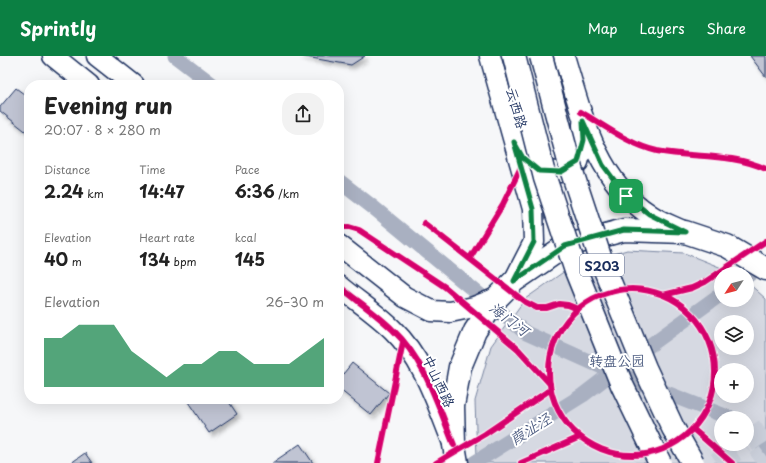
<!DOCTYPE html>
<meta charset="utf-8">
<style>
body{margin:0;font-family:"Playpen Sans","LXGW WenKai TC",sans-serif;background:#f2f2f2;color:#222;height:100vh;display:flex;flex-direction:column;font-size:15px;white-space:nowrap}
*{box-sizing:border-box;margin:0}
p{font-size:13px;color:#767676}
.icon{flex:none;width:22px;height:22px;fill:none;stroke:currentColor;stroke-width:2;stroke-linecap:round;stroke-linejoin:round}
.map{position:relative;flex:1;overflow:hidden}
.panel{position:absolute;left:24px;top:24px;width:320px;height:324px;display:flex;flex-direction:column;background:#fff;border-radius:16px;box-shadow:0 4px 16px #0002}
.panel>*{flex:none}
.needle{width:26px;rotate:234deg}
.controls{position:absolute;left:714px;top:211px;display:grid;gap:8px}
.controls a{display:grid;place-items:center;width:40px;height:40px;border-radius:50%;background:#fff;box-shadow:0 4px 16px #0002;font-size:20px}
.pin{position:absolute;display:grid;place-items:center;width:34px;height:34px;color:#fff;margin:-17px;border-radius:8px;box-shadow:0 2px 6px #0006}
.round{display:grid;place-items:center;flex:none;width:42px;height:42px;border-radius:16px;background:#f2f2f2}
.headline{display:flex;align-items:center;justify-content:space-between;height:68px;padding:0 20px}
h1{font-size:22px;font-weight:700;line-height:30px}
.stats{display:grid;grid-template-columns:repeat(3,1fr);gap:6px;height:68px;padding:4px 20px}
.stats div{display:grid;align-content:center}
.stats b{font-size:17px;font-weight:700}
.stats small{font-size:11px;font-weight:400}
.stats p{font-size:11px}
.chart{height:112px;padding:8px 20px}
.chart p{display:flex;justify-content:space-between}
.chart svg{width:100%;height:72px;margin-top:4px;fill:#0b8043;opacity:.7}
header{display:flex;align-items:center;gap:24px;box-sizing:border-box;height:56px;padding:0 20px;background:#0b8043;color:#fff}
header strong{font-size:19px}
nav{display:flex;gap:22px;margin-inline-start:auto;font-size:14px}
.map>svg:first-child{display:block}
.green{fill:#d6d9e2;stroke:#7884a0;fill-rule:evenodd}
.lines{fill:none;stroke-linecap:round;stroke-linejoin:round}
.canal{stroke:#a9b0c1;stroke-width:15}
.building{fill:#c0c4d3;stroke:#1b2f5e;filter:url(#shadow)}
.primary-tunnel{stroke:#cacfda;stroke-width:22;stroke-dasharray:22 11;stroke-linecap:butt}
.secondary-casing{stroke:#1b2f5e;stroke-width:23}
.primary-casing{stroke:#1b2f5e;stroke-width:25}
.secondary{stroke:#fff;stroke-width:20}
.primary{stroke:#fff;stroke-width:22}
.primary-bridge-casing{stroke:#1b2f5e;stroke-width:25;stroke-linecap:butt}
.primary-bridge{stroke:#fff;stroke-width:22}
.cycleway-casing{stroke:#fff;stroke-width:8}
.cycleway{stroke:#d6006c;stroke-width:6}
.route-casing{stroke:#fff;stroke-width:8}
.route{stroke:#0b8043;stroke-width:5}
.labels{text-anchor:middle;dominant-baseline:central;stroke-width:4;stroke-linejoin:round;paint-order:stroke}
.shield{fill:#fff;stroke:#5f6d8e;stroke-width:1}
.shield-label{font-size:13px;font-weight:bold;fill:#1b2f5e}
.street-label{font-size:14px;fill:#1b2f5e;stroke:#fff}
.park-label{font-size:14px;fill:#4a5a7f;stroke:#fff}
.water-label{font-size:15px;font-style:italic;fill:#4d5c81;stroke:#fff}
</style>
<header>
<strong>Sprintly</strong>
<nav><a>Map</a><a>Layers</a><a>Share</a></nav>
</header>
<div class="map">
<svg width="766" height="407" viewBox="0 0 766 407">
<defs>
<filter id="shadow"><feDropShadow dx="3.5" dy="3.5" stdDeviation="2" flood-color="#0004"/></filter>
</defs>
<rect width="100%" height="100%" fill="#f6f7f9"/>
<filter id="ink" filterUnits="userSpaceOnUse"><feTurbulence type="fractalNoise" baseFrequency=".025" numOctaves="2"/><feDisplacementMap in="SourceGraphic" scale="8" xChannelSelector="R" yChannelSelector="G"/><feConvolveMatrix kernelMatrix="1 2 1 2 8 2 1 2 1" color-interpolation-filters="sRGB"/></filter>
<g filter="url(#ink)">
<!-- green -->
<path class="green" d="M627,194L684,197L737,218H721V244H747V226L766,243V407H479L477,402L475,345L491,290L525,243L572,210ZM721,266H747V292H721ZM721,314H747V340H721ZM721,362H747V388H721Z"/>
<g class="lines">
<!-- canal -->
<g class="canal">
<path d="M175,0L213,29"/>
<path d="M339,125L374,152L526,277L613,316L730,362"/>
<path d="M747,220L766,206"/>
<path d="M747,374L766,393"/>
<path d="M474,407L583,339L613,316L721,238"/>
</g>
</g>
<!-- building -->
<g class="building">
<path d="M300,0H365L351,9Z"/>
<path d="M750,0H766V21Z"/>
<path d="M16,32L29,42V78L0,55V51Z"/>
<path d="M352,307L389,337L371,359L339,333V323Z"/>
<path d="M186,343H227L237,358L209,377Z"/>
<path d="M300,388L313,407H272Z"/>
<path d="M85,397L92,407H71Z"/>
</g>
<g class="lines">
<!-- primary-tunnel -->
<g class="primary-tunnel">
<path d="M747,386L766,373"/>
<path d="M717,407L745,388"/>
<path d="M756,407L766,400"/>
</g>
<!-- secondary casing -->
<g class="secondary-casing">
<g id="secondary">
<path d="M53,0L89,29"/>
<path d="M97,0L134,29"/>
<path d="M490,0L533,153L534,186L514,225"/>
<path d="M564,0C581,56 596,124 649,158C660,166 673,170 685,176"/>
<path d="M531,108L539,115L561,116L578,106L584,84L583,68"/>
<path d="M339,189L405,241L432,255L450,256L474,251L497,242"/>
<path d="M339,230C357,245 377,258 393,274C424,304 437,348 453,387"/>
</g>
</g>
<!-- primary casing -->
<g class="primary-casing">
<path id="primary" d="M457,407L454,389L453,350L460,311L475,275L497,242L514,225L565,190L624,174L685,176L727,190L766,213"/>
</g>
<!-- secondary -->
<use href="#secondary" class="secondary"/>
<!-- primary -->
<use href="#primary" class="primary"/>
<!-- primary-bridge casing -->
<g class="primary-bridge-casing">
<g id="primary-bridge">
<path d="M514,0L545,122L576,215L622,329L650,387L660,407"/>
<path d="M541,0L571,113L601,204L645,312L673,372L693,407"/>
</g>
</g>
<!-- primary-bridge -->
<use href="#primary-bridge" class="primary-bridge"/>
<!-- cycleway casing -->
<g class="cycleway-casing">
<g id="cycleway">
<path d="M581,56C605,70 630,89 657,95C694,102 731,97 766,113"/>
<path d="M424,167L525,246L537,252H547L559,248L568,249L578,253"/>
<path d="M339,171H349L359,174L445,231L518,293L550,328"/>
<path d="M470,202L503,148L521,111"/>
<path d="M339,230C357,245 377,258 393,274C425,304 438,350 454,389"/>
<circle cx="632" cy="316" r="83"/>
<path d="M663,239L692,232L705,226L766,185"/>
<path d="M693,373L732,407"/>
<path d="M378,407L403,286"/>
<path d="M436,407L485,378L551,333"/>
<path d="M521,407L580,381"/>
</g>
</g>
<!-- cycleway -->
<use href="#cycleway" class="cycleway"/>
</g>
</g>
<g class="lines" filter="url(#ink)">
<!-- route casing -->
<g class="route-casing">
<path id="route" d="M583,65L603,109L626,140L649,158L685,176L624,174L565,190L514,225L534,186L533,153L514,86L523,102L539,115L561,116L578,106L584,84Z"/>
</g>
<!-- route -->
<use href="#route" class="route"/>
</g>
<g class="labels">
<!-- shield labels -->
<rect class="shield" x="580" y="198" width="44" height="22" rx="3"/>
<g class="shield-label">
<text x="602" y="209">S203</text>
</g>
<!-- street labels -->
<g class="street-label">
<text transform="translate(517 52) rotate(74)">云西路</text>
<text transform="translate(439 325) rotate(65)">中山西路</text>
</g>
<!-- park labels -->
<g class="park-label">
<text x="617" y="304">转盘公园</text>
</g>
<!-- water labels -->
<g class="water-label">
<text transform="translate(510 262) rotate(37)">海门河</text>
<text transform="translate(530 372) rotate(-32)">葭沚泾</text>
</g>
</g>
</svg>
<div class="controls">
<a><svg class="needle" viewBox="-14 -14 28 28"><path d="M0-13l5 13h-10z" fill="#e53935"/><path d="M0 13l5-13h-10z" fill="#767676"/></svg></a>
<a><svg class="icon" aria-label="layers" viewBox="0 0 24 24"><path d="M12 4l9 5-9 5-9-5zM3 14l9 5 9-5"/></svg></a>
<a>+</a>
<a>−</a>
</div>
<div class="pin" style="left:626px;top:140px;background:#1e9e55"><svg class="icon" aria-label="arrive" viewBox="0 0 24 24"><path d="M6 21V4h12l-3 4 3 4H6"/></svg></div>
<section class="panel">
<div class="headline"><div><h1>Evening run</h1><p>20:07 · 8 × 280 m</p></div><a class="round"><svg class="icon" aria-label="share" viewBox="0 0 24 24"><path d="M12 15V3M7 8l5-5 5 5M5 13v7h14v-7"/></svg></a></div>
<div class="stats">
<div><p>Distance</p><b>2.24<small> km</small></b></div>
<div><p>Time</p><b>14:47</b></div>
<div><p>Pace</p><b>6:36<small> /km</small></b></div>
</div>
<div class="stats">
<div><p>Elevation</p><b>40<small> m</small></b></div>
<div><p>Heart rate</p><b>134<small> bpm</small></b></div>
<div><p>kcal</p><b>145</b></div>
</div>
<div class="chart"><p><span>Elevation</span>26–30 m</p>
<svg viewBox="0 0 160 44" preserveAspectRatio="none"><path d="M0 44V14L10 14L20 6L30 6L40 6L50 22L60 30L70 38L80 30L90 30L100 22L110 22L120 30L130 30L140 30L150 22L160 14V44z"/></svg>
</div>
</section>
</div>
